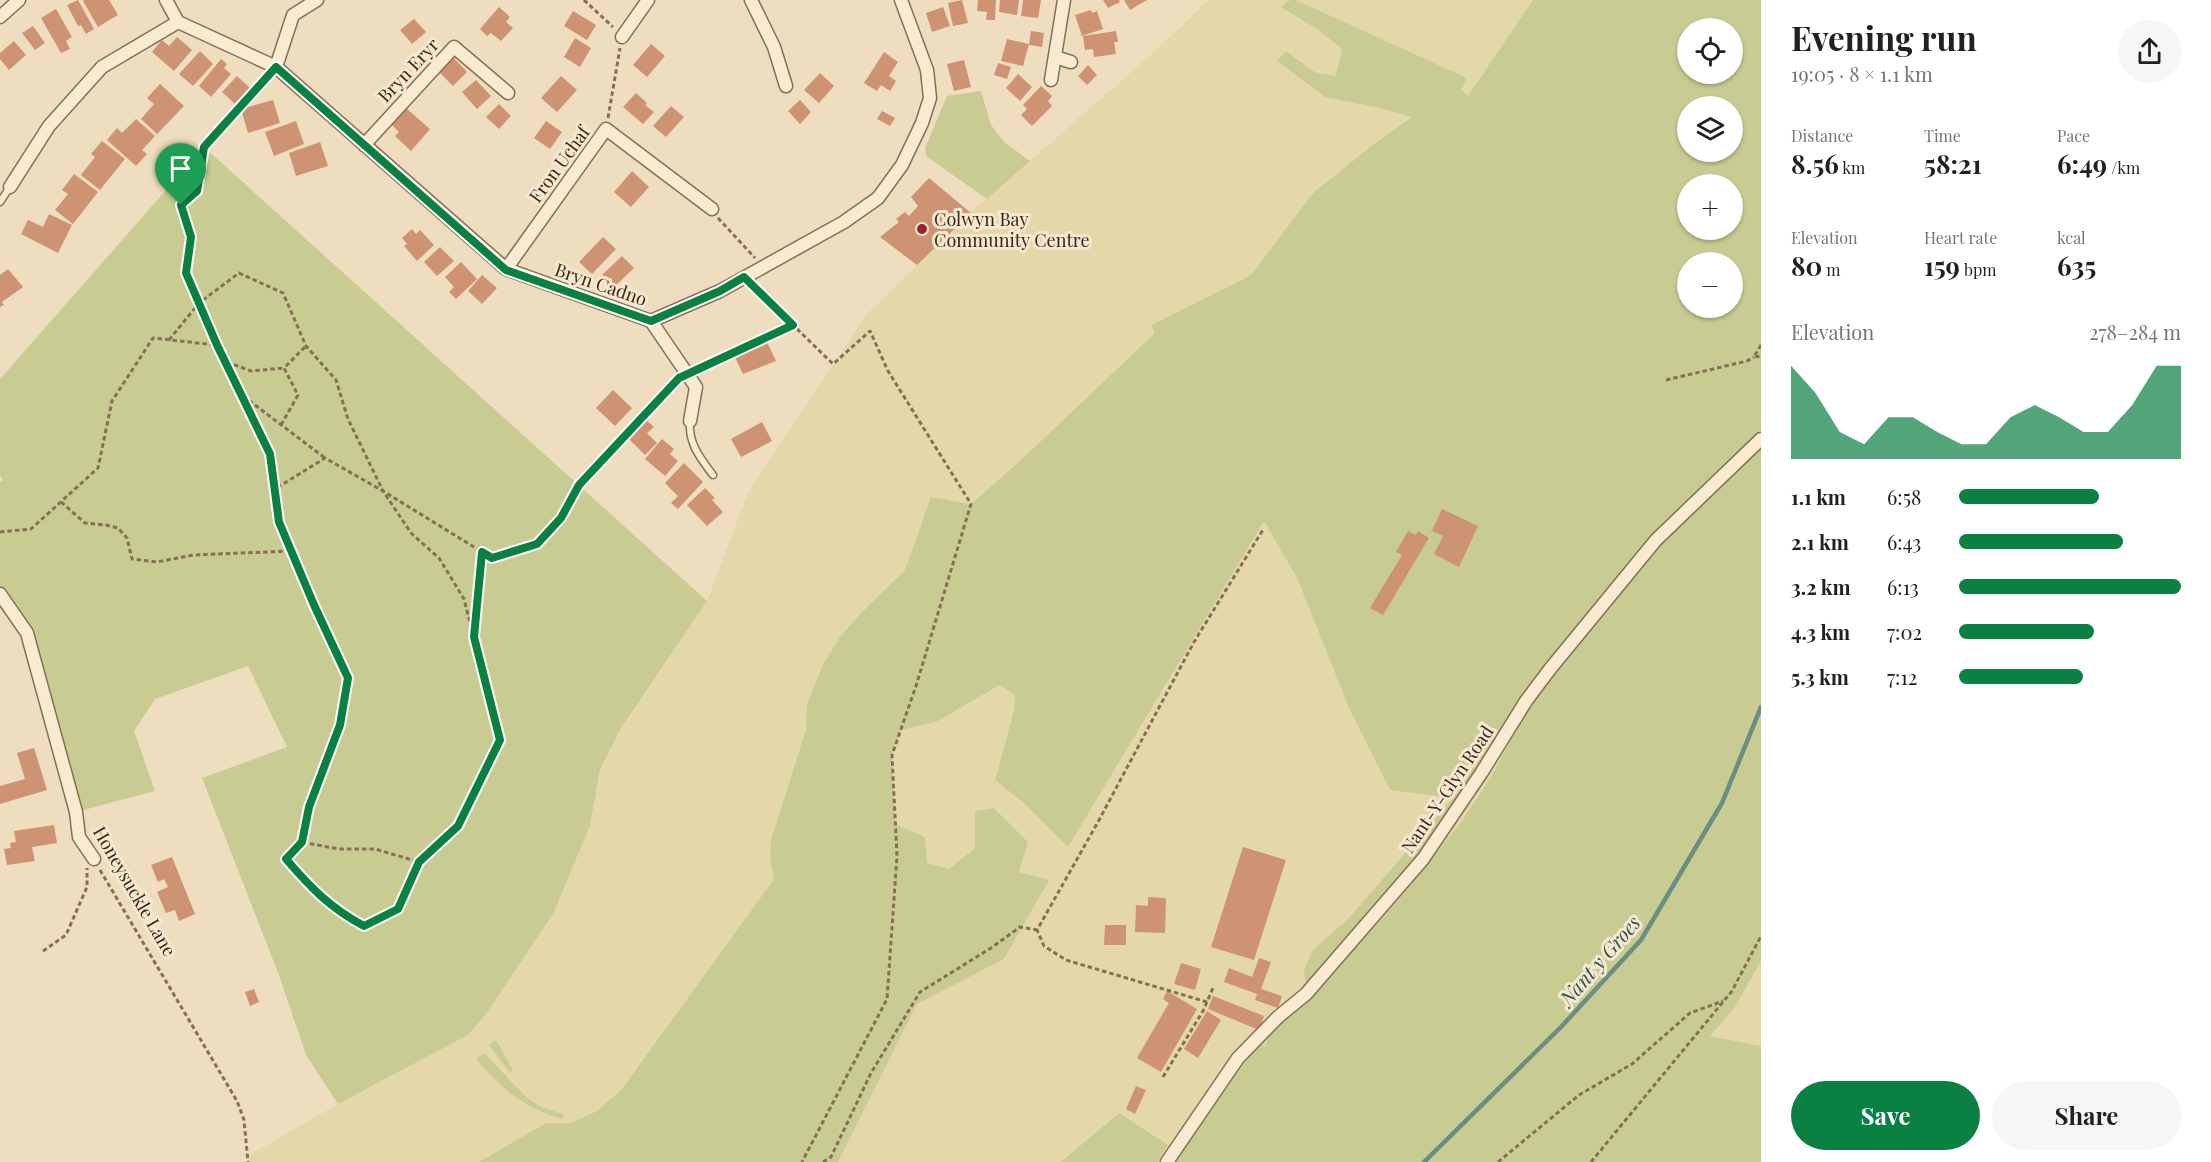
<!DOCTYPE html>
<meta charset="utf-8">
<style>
body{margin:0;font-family:"Playfair Display",serif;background:#f6f6f6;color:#202124;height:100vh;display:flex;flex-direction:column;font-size:22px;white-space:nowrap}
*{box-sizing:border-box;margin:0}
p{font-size:20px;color:#757577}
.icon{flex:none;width:33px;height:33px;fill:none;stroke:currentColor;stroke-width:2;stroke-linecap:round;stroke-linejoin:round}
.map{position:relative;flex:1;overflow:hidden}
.details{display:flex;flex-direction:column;background:#fff;width:450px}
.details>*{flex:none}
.fabs{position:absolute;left:1677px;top:18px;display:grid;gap:12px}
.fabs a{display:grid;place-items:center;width:66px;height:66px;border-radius:50%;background:#fff;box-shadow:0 2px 4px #0004;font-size:30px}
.pin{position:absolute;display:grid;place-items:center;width:51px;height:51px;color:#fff;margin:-62px -26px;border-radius:50% 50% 50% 0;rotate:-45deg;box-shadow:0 0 6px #0007}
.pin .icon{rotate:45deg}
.round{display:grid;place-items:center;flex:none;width:63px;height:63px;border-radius:32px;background:#f6f6f6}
.headline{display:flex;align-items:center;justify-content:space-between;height:102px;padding:0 30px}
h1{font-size:33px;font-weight:700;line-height:45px}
.metrics{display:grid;grid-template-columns:repeat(3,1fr);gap:9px;height:102px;padding:6px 30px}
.metrics div{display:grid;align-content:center}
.metrics b{font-size:26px;font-weight:700}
.metrics small{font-size:16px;font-weight:400}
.metrics p{font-size:16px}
.chart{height:168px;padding:12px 30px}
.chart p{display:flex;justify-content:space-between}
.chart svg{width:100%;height:108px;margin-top:6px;fill:#0b8043;opacity:.7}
.button{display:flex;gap:12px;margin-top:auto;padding:12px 30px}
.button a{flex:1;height:69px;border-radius:36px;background:#0b8043;color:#fff;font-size:24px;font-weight:700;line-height:69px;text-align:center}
.button a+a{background:#f6f6f6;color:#202124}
ul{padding:0 30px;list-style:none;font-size:20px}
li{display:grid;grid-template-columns:96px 72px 1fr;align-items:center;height:45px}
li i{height:15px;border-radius:8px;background:#0b8043}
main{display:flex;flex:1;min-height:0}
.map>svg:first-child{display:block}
.farmland{fill:#e4d8ab}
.green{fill:#c9cc92;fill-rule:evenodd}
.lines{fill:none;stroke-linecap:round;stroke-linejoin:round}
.stream{stroke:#698e82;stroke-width:4.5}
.building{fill:#ce9373}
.lane-casing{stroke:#876e57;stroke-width:9}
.street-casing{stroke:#876e57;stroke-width:15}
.path{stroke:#876e57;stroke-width:3;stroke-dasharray:4.5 3;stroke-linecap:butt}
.lane{stroke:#f9ebd1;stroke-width:6}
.street{stroke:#f9ebd1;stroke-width:12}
.route-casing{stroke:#fff;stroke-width:12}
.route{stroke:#0b8043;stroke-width:8}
.poi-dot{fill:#97252d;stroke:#f6e8ce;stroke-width:2}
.labels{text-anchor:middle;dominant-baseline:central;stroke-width:6;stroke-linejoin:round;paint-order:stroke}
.street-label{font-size:18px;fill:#36271c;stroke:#f6e8ce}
.poi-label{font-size:18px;fill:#36271c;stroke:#f6e8ce;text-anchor:start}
.water-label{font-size:20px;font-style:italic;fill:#2a5651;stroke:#f6e8ce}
</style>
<main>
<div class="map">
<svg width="1761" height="1162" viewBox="0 0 1761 1162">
<rect width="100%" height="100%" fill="#eeddbe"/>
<!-- farmland -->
<g class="farmland">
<path d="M1209,0H1290L1282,6L1317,29L1342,49L1336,77L1316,73L1286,51L1278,61L1380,108L1413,117L1374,144L1313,193L1251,275L1152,325L1156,333L1021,460L971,504L931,498L905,570L860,614L840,637L823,664L807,704L806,736L774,879L619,1092L597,1111L570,1123H546L479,1162H248L249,1155L338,1104L468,1035L486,1014L553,914L590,826L600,769L621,728L707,601L748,493L867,314L975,209L1155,51Z"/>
<path d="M1296,0H1533L1468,97L1461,89L1467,78Z"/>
<path d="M1264,521L1297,578L1349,708L1390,790L1550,669L1403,1162H838L917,1004L1004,959L1048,881L1019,872L975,812V848L949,869L926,863L925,837L895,825L891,757L901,730L936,722L1001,685L1016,695L1014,711L995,780L1027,805Z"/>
<path d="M1761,961V1046L1709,1036L1735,1007Z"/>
</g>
<!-- green -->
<g class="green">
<path d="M1290,0H1296L1467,78L1461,89L1468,96L1533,0H1761V961L1735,1007L1710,1036L1761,1046V1162H1174L1212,1104L1259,1044L1265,1047L1269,1035L1316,991L1387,913L1459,825L1490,779L1517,728L1553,671L1401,879L1306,988L1304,970L1313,950L1349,918L1453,798L1390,790L1349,708L1297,578L1264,521L1068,847L1024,803L995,780L1014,711L1015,695L1000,685L936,722L901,730L892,755L895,824L925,837L927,863L949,869L975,848V811L994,808L1028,842L1019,872L1049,880L1004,959L917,1004L838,1162H479L546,1123H570L597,1111L621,1090L774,879L770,857L771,840L806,730L807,704L823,664L840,637L860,614L905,570L931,497L971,504L1021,460L1155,333L1151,325L1251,275L1313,193L1374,144L1412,117L1380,108L1325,97L1277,61L1286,51L1316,73L1336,76L1342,49L1317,29L1281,7ZM1688,28H1732V74H1688ZM1688,106H1732V152H1688ZM1688,184H1732V230H1688ZM1688,262H1732V308H1688Z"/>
<path d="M981,91L991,125L1004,142L1030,161L987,199L926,156L925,148L947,96Z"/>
<path d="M204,147L707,601L621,728L600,769L590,826L553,914L486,1014L468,1035L338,1104L306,1055L279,975L202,778L287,747L248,666L155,699L134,731L155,791L76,812L27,633L0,594V482L3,480L0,475V379Z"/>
<path d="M496,1040L513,1070L510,1073L489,1045Z"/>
<path d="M484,1053L525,1096L539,1106L565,1115L562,1119C523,1108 502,1089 476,1059Z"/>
<path d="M1119,1113L1168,1145L1158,1162H1061Z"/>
</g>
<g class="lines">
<!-- stream -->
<path class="stream" d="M1424,1162L1561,1027L1641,940L1722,803L1761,707"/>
</g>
<!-- building -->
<g class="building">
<path d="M78,0L94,29L86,34L81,25L78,26L67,5Z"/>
<path d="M84,0H109L118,15L98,27L83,1Z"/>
<path d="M962,0L968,23L953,26L948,3Z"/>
<path d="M978,0H996L995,20H986L987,12L977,11Z"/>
<path d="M1000,0H1019L1017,15L999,12Z"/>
<path d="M1023,0H1041L1038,18L1021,16Z"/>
<path d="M1103,0H1119L1120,2L1108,8Z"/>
<path d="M1124,0H1147L1130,10Z"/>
<path d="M499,7L510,17L506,22L513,28L501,41L491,33L487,36L480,29Z"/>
<path d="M943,7L950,26L932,32L926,13Z"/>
<path d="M56,9L72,37L66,41L70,49L61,53L41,18Z"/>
<path d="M1091,10L1092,13L1097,11L1103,29L1082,36L1075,15Z"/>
<path d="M573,11L596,25L587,40L564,26Z"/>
<path d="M414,19L426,32L412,44L400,30Z"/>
<path d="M33,26L45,43L35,50L22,33Z"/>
<path d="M1031,31L1044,33L1042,47L1029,45Z"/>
<path d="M1116,31L1118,42H1114L1116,54L1094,57L1093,49L1085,50L1083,36Z"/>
<path d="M177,37L192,50L174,71L152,52L162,40L169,46Z"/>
<path d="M575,38L591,48L580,67L564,57Z"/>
<path d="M1007,39L1029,44L1023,66L1001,61Z"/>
<path d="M14,41L26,55L9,70L0,59V53Z"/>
<path d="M651,44L665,56L647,77L633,65Z"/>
<path d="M200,51L213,64L193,86L179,74Z"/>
<path d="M884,52L898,62L889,76L896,81L890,91L881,85L877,91L864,83Z"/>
<path d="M451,55L467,72L453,86L436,69Z"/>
<path d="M221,59L227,64L224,68L231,74L211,97L199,86Z"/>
<path d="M964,60L971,87L954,91L947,64Z"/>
<path d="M998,63L1011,67L1007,79L994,75Z"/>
<path d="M1088,65L1097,75L1087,85L1078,76Z"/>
<path d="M820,73L834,86L819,103L804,90Z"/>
<path d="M1018,74L1032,87L1020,101L1006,88Z"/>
<path d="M237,76L250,88L235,104L222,92Z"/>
<path d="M561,76L577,90L557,112L541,98Z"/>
<path d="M476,80L491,96L477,109L462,92Z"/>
<path d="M160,84L184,106L157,134L141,119L154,104L147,98Z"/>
<path d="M1041,86L1052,96L1048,101L1052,106L1032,126L1021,115L1027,109L1023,105Z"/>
<path d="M636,93L647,103L645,105L654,112L643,124L623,107Z"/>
<path d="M273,100L280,123L248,133L241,109Z"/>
<path d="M800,100L811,112L800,124L788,111Z"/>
<path d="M499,104L511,116L499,129L486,117Z"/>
<path d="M671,106L684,117L666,137L653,126Z"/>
<path d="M406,108L430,129L411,151L395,136L399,132L391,124Z"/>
<path d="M882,111L895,118L890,126L877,119Z"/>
<path d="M136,119L155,136L142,150L147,154L136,166L107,140L117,128L122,133Z"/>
<path d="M296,121L304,144L274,156L265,132Z"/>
<path d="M546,121L562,132L550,149L534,138Z"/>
<path d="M102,141L125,159L100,190L81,175L95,157L91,154Z"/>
<path d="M320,142L328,166L296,176L289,153Z"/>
<path d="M632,171L649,187L631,207L614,192Z"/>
<path d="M74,174L98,192L73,224L55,210L68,194L62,190Z"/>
<path d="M929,178L971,213L917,265L880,237L899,222L896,219L905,212L909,216L918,206L911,197Z"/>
<path d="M49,214L72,225L58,253L21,234L28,220L43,227Z"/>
<path d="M412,229L416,234L420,230L434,245L417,261L404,246L407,244L402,238Z"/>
<path d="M603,237L616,249L592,274L579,262Z"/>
<path d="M440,247L454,261L437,276L424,262Z"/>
<path d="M622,256L634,268L614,287L602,275Z"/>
<path d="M461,262L477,279L456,299L449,292L454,287L445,277Z"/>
<path d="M8,269L23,287L2,302L4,305L0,307V275Z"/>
<path d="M482,275L497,288L482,304L468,291Z"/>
<path d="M766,340L776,361L743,374L734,355Z"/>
<path d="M613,390L632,408L615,426L596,408Z"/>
<path d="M643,417L654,427L647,433L657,443L645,455L626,436Z"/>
<path d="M762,422L772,441L741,457L731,439Z"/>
<path d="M662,439L674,449L670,454L678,461L665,476L645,459Z"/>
<path d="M684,463L703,482L678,509L671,503L678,496L665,483Z"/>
<path d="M705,488L715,498L712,500L723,512L707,526L687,505Z"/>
<path d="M1442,509L1478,526L1459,567L1434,554L1443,536L1432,531Z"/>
<path d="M1408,531L1416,535L1418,531L1429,538L1383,615L1370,608L1402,555L1396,552Z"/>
<path d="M34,748L47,790L0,804V786L25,779L17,753Z"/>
<path d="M54,825L57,843L32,847L35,861L7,865L4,849L11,848L10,843L16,842L14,831Z"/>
<path d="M1243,847L1286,860L1254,960L1211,947Z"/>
<path d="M172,857L195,914L179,921L175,910L166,913L157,892L168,887L164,879L158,882L151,865Z"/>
<path d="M1148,897L1166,898L1165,933L1135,932L1136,905L1148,906Z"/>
<path d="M1105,925H1126V945H1104Z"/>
<path d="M1259,958L1271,962L1261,989L1282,996L1278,1008L1255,1000L1257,994L1224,982L1229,968L1252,977Z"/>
<path d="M1181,963L1201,969L1195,990L1174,984Z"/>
<path d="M254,989L259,1002L250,1006L245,992Z"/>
<path d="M1167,991L1197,1009L1161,1072L1137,1058L1169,1003L1163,999Z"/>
<path d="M1213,996L1264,1016L1259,1030L1208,1009Z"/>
<path d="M1207,1011L1221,1020L1198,1058L1184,1049Z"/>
<path d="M1136,1086L1146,1090L1135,1114L1126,1109Z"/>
</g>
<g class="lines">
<!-- lane casing -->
<g class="lane-casing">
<g id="lane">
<path d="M0,202L10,187"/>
<path d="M690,421C688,443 700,458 713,475"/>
</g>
</g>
<!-- street casing -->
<g class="street-casing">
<g id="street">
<path d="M166,0L178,22L276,67L506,269L651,321L720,291L844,222L878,198L902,165L922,123L930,98L927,70L901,0"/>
<path d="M751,0L774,47L786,86"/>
<path d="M0,17L19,0"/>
<path d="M622,37L648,0"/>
<path d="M1055,57L1071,62"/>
<path d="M276,67L293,15L317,0"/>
<path d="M1051,80L1064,0"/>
<path d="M364,145L454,47L508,93"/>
<path d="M10,187L49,126L102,67L178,22"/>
<path d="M506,269L606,129L712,209"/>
<path d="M651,321L696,387L690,421"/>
<path d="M0,594L27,633L76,812L79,837L94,859"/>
<path d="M1167,1162L1238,1058L1278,1017L1306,994L1423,859L1482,772L1526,701L1550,669L1656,540L1761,439"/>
</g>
</g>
<!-- path -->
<g class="path">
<path d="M584,0L613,27"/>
<path d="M266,78L204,147L197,191L181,205L191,237L186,273L217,345L270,454L280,522L314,605L348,678L341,725L309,807L301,842L339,849H375L419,862L458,826L500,740L464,599L439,558L411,533L383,491L325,458L275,489"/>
<path d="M608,118L620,48"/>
<path d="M718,218L755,258"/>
<path d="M754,287L833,364L870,331L888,371L971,504L916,686L892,755L897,856L887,999L802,1162"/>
<path d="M169,340L199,303L239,273L283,293L306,346L336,380L348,419L383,491L492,558L537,544L561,518L579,485L678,380"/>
<path d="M1761,345L1754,357L1761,356"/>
<path d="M227,362L251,371L284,368"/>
<path d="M700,369L793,325"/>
<path d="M1666,380L1747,361L1754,357"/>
<path d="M243,396L325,458"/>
<path d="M281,425L298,395L284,368L306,346"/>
<path d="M61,502L85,523L106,525L118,528L127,538L132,559L157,562L193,555L291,551"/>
<path d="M0,532L31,529L98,468L112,401L153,338L216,345"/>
<path d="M474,634L482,552"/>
<path d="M301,842L286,859C310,887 330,908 364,926L398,909L419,862"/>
<path d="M100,870L237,1101L244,1120L248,1162"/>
<path d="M43,951L66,935L87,887V868"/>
<path d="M1207,1002L1066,960L1044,946L1037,930L1098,822L1194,642L1264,528"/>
<path d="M1163,1077L1203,1011L1213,988"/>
<path d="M823,1162L831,1157L871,1073L920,992L991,948L1020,927L1037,930"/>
<path d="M1498,1162L1579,1095L1632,1064L1690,1013L1723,1001"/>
<path d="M1591,1162L1732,991L1761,936"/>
</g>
<!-- lane -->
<use href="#lane" class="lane"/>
<!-- street -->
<use href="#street" class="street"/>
</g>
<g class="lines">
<!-- route casing -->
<g class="route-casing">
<path id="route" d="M276,67L506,270L651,321L720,291L744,277L793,325L679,378L579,485L561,518L537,544L492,558L482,552L474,637L500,740L458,826L419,862L398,909L364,926C330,908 310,887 286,859L302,842L309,807L340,725L348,678L314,605L279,522L270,454L217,345L186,273L191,237L181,205L197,191L204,147Z"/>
</g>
<!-- route -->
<use href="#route" class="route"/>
</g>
<!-- markers -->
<circle class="poi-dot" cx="922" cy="229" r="6"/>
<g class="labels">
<!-- street labels -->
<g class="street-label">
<text transform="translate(408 70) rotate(-47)">Bryn Eryr</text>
<text transform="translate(559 164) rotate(-54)">Fron Uchaf</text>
<text transform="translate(601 284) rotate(19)">Bryn Cadno</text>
<text transform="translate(1447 789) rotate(-56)">Nant-Y-Glyn Road</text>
<text transform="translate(135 891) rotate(60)">Honeysuckle Lane</text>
</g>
<!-- poi labels -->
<g class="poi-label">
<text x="934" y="219">Colwyn Bay<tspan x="934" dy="21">Community Centre</tspan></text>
</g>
<!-- water labels -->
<g class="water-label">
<text transform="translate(1599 960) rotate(-49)">Nant y Groes</text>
</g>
</g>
</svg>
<div class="fabs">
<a><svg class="icon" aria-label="locate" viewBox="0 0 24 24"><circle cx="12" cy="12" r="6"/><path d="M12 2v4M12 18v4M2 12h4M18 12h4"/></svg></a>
<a><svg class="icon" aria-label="layers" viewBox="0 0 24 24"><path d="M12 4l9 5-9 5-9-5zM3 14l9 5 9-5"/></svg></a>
<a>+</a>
<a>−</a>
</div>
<div class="pin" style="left:181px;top:205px;background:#1e9e55"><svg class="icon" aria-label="arrive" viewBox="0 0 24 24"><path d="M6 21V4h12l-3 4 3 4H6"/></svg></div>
</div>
<section class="details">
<div class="headline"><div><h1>Evening run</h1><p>19:05 · 8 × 1.1 km</p></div><a class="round"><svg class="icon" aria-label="share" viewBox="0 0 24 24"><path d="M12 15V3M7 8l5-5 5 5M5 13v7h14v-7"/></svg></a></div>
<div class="metrics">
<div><p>Distance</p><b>8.56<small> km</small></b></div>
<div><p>Time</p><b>58:21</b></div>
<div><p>Pace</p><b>6:49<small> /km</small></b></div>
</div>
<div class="metrics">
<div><p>Elevation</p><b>80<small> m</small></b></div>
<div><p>Heart rate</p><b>159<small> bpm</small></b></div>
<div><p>kcal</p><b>635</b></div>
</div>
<div class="chart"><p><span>Elevation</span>278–284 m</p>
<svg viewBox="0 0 160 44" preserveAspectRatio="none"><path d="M0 44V6L10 17L20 33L30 38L40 27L50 27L60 33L70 38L80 38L90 27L100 22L110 27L120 33L130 33L140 22L150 6L160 6V44z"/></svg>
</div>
<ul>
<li><b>1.1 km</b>6:58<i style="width:63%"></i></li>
<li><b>2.1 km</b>6:43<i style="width:74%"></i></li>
<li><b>3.2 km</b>6:13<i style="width:100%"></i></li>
<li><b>4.3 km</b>7:02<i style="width:61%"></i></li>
<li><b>5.3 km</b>7:12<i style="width:56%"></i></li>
</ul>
<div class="button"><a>Save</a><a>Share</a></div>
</section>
</main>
